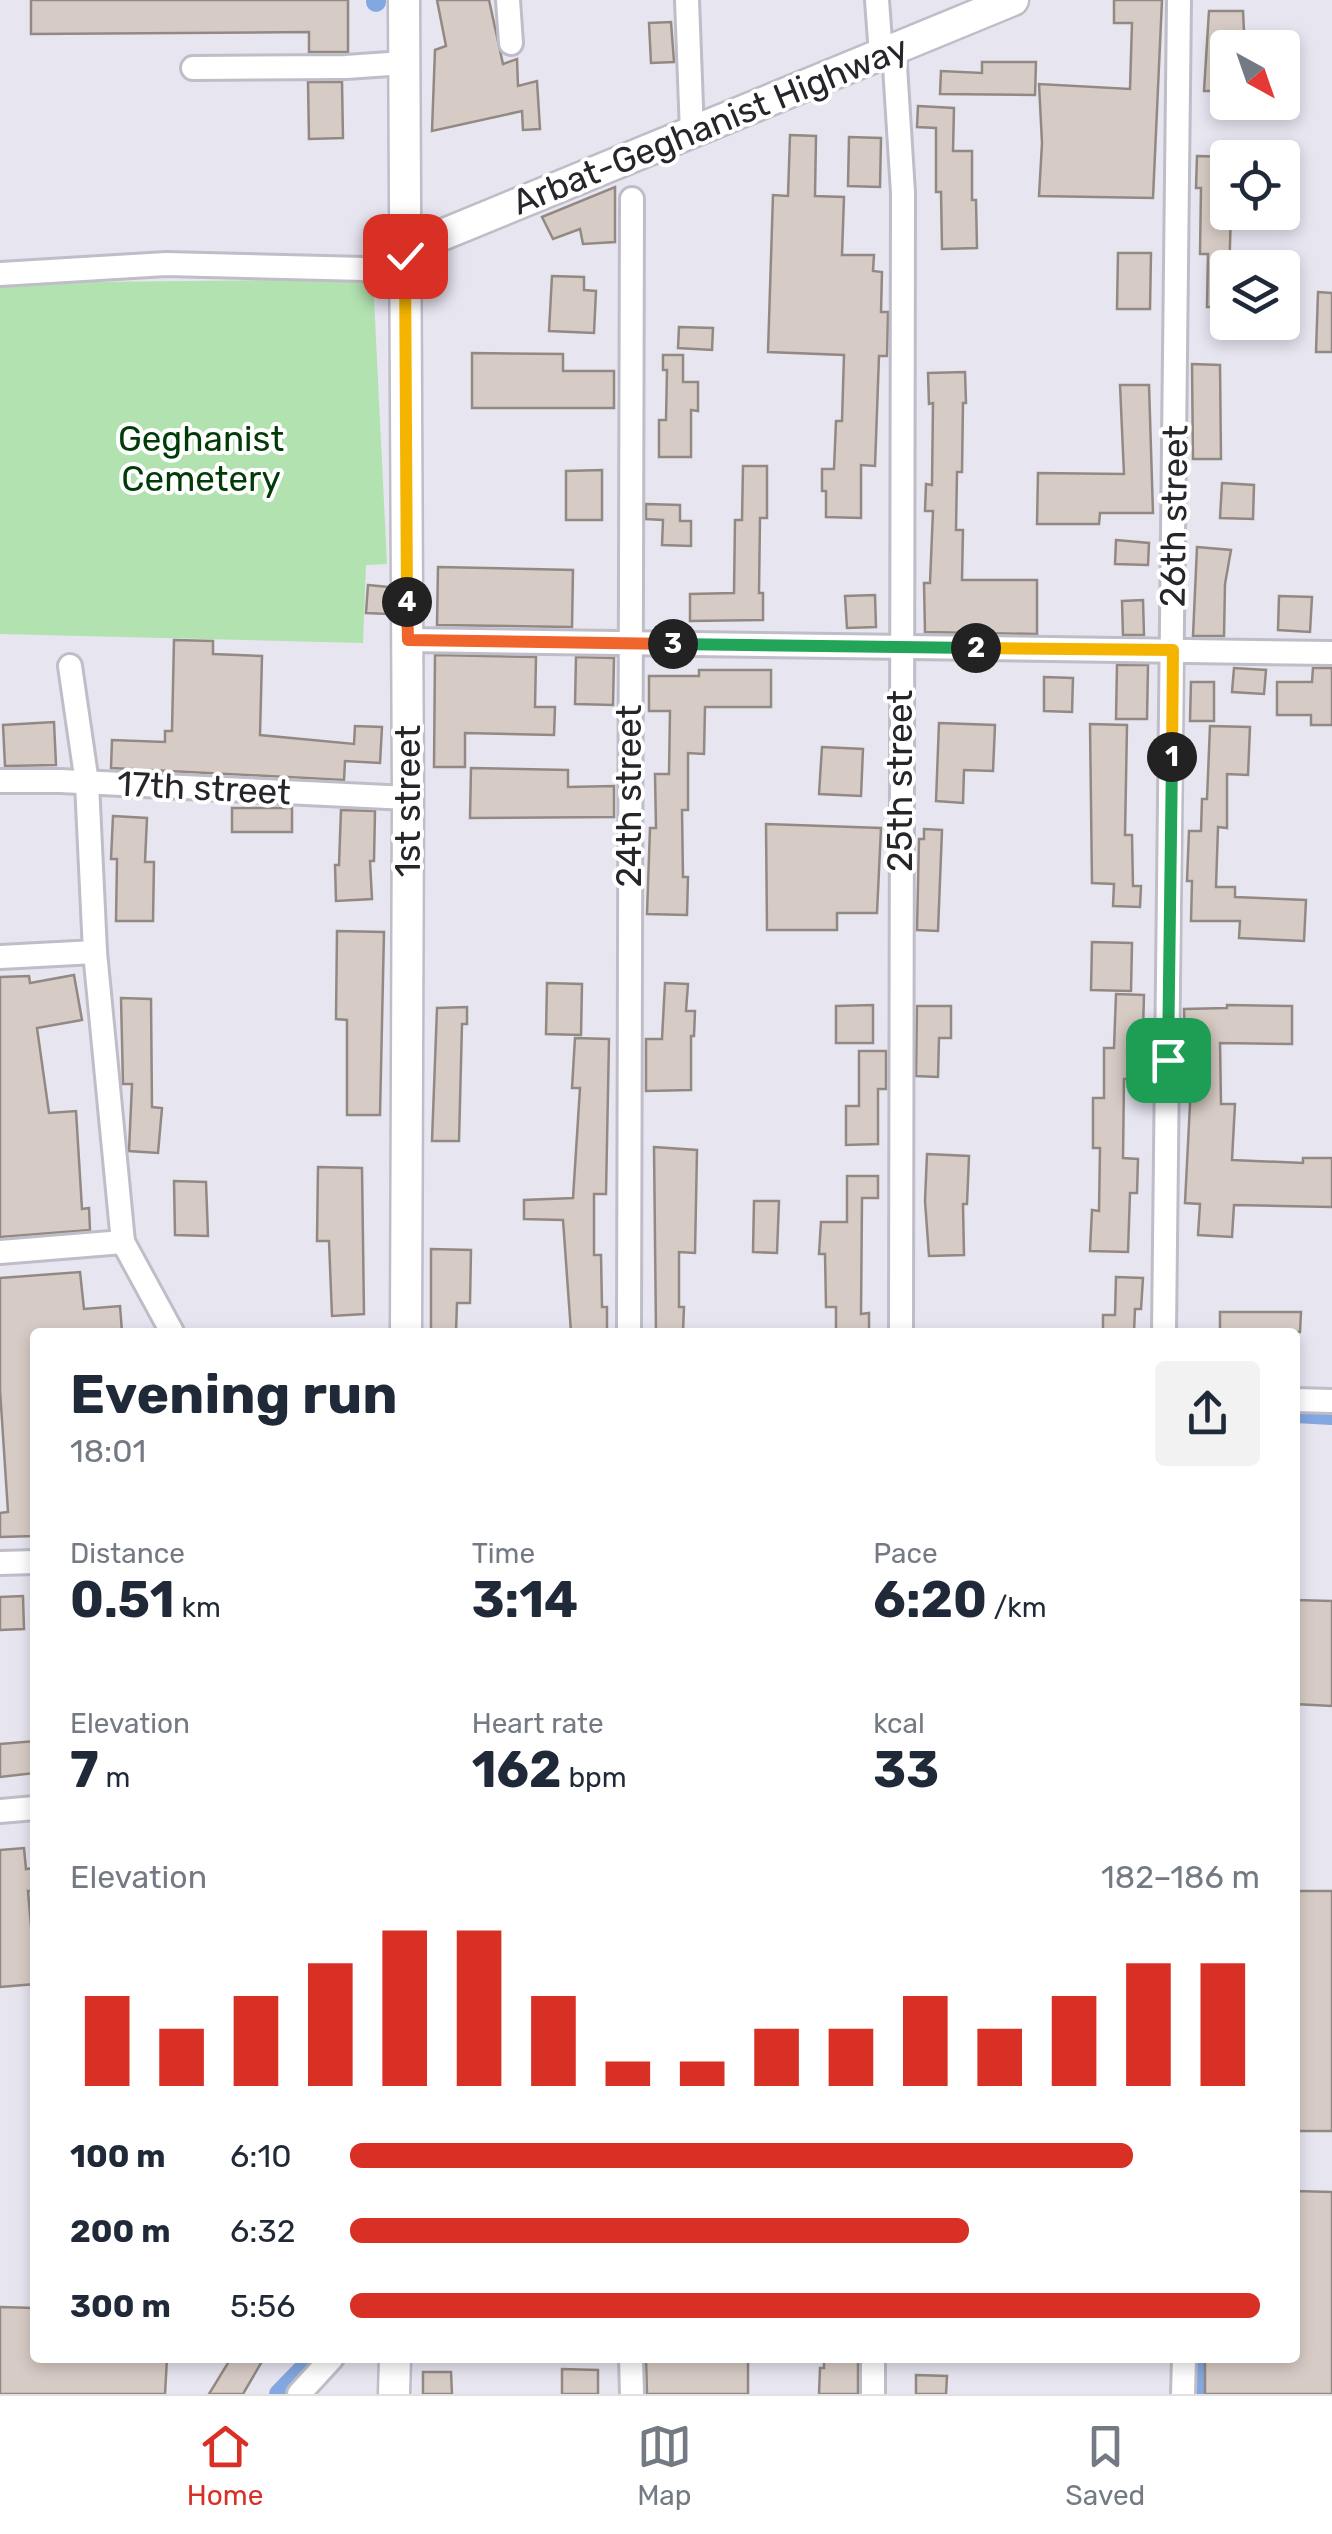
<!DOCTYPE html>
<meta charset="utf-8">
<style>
body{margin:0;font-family:Rubik,sans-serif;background:#f2f2f3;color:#1f2937;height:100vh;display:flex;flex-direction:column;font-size:38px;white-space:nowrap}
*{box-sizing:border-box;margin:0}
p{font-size:32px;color:#747a83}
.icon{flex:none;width:55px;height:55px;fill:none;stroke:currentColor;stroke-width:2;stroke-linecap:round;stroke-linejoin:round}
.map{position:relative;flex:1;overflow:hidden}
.side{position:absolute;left:30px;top:1328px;width:1270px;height:1035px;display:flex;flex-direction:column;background:#fff;border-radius:10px;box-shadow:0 5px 15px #0003}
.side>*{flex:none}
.needle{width:65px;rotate:140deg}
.tools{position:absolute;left:1210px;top:30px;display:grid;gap:20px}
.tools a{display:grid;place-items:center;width:90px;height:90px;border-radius:10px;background:#fff;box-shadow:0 5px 15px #0003;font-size:50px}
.pin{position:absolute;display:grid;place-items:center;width:85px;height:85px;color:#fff;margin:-42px;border-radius:20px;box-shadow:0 5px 15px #0006}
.km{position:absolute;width:50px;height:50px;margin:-25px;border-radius:50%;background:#222;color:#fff;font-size:28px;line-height:50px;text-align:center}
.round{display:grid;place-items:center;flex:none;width:105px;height:105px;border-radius:10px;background:#f2f2f3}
.headline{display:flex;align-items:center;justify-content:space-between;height:170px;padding:0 40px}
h1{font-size:55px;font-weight:700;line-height:75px}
.stats{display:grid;grid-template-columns:repeat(3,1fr);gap:15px;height:170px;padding:10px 40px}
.stats div{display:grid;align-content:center}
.stats b{font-size:50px;font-weight:700}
.stats small{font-size:28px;font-weight:400}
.stats p{font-size:28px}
.chart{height:280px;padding:20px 40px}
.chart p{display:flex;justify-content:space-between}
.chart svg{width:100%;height:180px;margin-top:10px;stroke:#d93025;stroke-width:6}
ul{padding:0 40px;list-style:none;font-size:32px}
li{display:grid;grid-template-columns:160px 120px 1fr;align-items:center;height:75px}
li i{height:25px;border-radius:12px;background:#d93025}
.tabs{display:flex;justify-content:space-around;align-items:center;height:140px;border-top:2px solid #e0e1e3;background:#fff;font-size:28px;color:#747a83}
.tabs a{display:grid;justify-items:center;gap:5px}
.tabs .selected{color:#d93025}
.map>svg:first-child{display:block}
.green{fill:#b2e2b0}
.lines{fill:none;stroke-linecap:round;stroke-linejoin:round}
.canal{stroke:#83a7e0;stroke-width:20}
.building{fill:#d7ccc5;stroke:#938983;stroke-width:2.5}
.minor-casing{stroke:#bebdc8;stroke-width:28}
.major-casing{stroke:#bebdc8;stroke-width:35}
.minor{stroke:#fff;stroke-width:22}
.major{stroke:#fff;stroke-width:30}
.split-1-casing{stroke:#fff;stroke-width:20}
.split-2-casing{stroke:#fff;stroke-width:20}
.split-3-casing{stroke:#fff;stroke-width:20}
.split-4-casing{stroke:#fff;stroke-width:20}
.split-5-casing{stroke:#fff;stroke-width:20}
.split-1{stroke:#22a559;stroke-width:12}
.split-2{stroke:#f5b400;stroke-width:12}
.split-3{stroke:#22a559;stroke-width:12}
.split-4{stroke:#f0652b;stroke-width:12}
.split-5{stroke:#f5b400;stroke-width:12}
.labels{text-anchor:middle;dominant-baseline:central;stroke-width:8;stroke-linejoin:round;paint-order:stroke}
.street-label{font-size:35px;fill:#26262a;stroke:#fff}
.park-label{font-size:35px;fill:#013b07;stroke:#fff}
</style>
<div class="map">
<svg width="1332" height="2394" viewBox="0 0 1332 2394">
<rect width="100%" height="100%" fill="#e6e5f0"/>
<!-- green -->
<path class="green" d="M373,279L387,564L366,565L363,643L0,634V283Z"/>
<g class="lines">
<!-- canal -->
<g class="canal">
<path d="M376,2V0"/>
<path d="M1295,1413L1332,1415"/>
<path d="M279,2394L314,2358"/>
<path d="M1201,2394L1202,2358"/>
</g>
</g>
<!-- building -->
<g class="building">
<path d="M31,0H348V52H309V32L31,34Z"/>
<path d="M437,0H489L503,64L517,59L518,86L537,81L540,129L523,130L522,111L432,131L435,50L446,46Z"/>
<path d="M1114,0H1162L1153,198L1039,196L1042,143L1039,84L1130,89L1132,23H1114Z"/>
<path d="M1209,11H1243L1244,32H1237V48H1228V91H1204Z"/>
<path d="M671,22L674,62L651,63L649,23Z"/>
<path d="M982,62H1036L1035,95L940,94L941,71L982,73Z"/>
<path d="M308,82H342L343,138L309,139Z"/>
<path d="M918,106L954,108L953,151H972V200H976L977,248L942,249L941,192H936V128L917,127Z"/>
<path d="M790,135L816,136L815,196L844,197L842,255H874L873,271L882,272L881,312H888L887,356H879L875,466L861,465V518L826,517V491H822V469H834L836,421H842L844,355L768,352L773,195L788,196Z"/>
<path d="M849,137L881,138L880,187L848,186Z"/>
<path d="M1197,156L1228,157V212H1231L1228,307H1207L1208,254H1200L1201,188H1196Z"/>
<path d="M615,187V242L583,244L580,229L553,239L542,217Z"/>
<path d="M1118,253H1151L1150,309H1117Z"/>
<path d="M552,276L584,277V290L596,291L594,333L549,331Z"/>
<path d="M1318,292L1332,293V352H1316Z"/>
<path d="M679,327L713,328L712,350L678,348Z"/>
<path d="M472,353L563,354V371H614V408H472Z"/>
<path d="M663,355H683V382H698V411L691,410V457H659V420H666L667,370H663Z"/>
<path d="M1192,364L1220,365L1221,459H1193Z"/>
<path d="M965,372L966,403H963L962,472H957L956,530H963L962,580H1037V634L925,632L924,583H930L933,511H925L926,484L932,485L933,403L929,404L928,373Z"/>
<path d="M1120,385H1149L1153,513H1100L1099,524H1037L1038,473L1124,474Z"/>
<path d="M743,466H767V518H760L759,593H763V620L690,621V594L734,593L735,520H742Z"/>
<path d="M602,470V520H566V471Z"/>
<path d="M1222,483L1254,485L1253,519L1220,518Z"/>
<path d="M646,504L680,505V521H691V546L662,545L663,520L646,519Z"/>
<path d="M1116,540L1149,543L1148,565L1115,564Z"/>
<path d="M1197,547L1231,550L1225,584L1224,636H1193Z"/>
<path d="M438,567L573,570L572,627L437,625Z"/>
<path d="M368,585L388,587V614L366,613Z"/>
<path d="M875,595L876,627L847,628L845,596Z"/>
<path d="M1279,596L1312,597L1310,632L1278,630Z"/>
<path d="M1143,600L1144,635H1123L1122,601Z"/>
<path d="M174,640L213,641V654L262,656L260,735L354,744L355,726L382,727L380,763L345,761L344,780L111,768L112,740L165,742V731H172Z"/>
<path d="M435,655L536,657L535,707H555L554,735L465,733V767H434Z"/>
<path d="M576,657L614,658L613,705L575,704Z"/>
<path d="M1117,665H1148L1147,719H1116Z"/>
<path d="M1234,668L1266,670L1264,694L1232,692Z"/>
<path d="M1313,668H1332V725H1311V715H1277V682H1312Z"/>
<path d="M699,670H771V707H705L704,754L688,753V810H682L683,877H688L687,915L647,914L650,828H656L655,774H669L670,711H649V676H699Z"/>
<path d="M1044,677L1073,678L1072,712L1044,711Z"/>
<path d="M1191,682H1214V721H1190Z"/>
<path d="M54,722L56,765L5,766L3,725Z"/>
<path d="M939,723L995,725L993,771L964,770L963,803L936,801Z"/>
<path d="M1090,724L1127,725L1125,835H1132L1133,886H1141L1140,907L1113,906L1114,884L1092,883Z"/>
<path d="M1210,726L1250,727L1248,775L1227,774V828L1218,827L1216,887H1235V897L1306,900L1304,941L1239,938L1240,921H1191L1192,881H1187L1189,831H1201L1202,799H1207Z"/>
<path d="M822,747L863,749L861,796L819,794Z"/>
<path d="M471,768L568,770V787L614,786V817L470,818Z"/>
<rect x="232" y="808" width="60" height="24"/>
<path d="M341,810L375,811L374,861H370L372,899L336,901L335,865H339Z"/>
<path d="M113,816L147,818L145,862H154L153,921H116L117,859H111Z"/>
<path d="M766,824L881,828L877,913H837V930H767Z"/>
<path d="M924,829L942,830L938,931L917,930L919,839H924Z"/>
<path d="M337,931L384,932L380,1115H347V1020L336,1019Z"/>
<path d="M1092,942L1132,943L1131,991L1091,990Z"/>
<path d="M74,975L82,1020L37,1028L49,1113L76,1111L82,1209L89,1208L90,1230L0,1237V977L29,976L30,983Z"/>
<path d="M547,983L582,984L581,1035L546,1034Z"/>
<path d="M665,983L688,984L686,1011H695L694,1036H691V1090L646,1091V1039H662Z"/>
<path d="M1116,994L1144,995L1143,1030H1136V1079H1124L1123,1158L1138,1159L1137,1193H1130L1128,1252L1090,1251L1092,1210L1099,1211L1100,1148H1093V1098H1104V1048H1114Z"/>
<path d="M121,998L151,999L152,1107L162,1108L158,1153L129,1151L132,1084H123Z"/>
<path d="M873,1005V1043H836V1006Z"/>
<path d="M1227,1005L1292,1006V1044L1220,1043L1221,1104H1235L1232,1160L1303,1163V1158H1332V1207L1234,1205L1232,1237L1198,1235L1200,1204L1185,1203L1190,1104L1189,1044H1185L1184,1009L1227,1008Z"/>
<path d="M917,1006H951V1038H939L938,1077L916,1076Z"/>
<path d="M467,1007V1024H462L459,1141H432L437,1008Z"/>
<path d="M575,1038L609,1039L606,1194H594V1255H601L602,1307H607V1332H571L563,1220L524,1219V1200L573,1198L580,1088H572Z"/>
<path d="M859,1051H886V1089H878V1144L846,1145V1106H859Z"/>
<path d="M654,1147L697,1150L695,1253L679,1252V1307H684L683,1332H656Z"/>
<path d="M927,1154L969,1156L967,1204H963L964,1255L929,1256L925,1201Z"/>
<path d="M318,1167L362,1168L364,1314L332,1316L329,1241H317Z"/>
<path d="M847,1176H878V1198H862L861,1314L869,1313V1332H836V1307H826L825,1254H819L821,1222H847Z"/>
<path d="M174,1181L206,1182L208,1236L175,1235Z"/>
<path d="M754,1201H779L777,1253L753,1252Z"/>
<path d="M431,1249L471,1250L470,1303H457L456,1332H431Z"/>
<path d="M80,1272L84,1309L120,1306L122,1332H35V1536L0,1537V1513L8,1512L0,1390V1278Z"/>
<path d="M1116,1277L1143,1278L1141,1309H1135L1134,1332H1103V1315H1115Z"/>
<path d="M1220,1312H1301L1300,1332H1220Z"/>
<path d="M23,1596L24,1629L0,1630V1597Z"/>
<path d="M1295,1600L1332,1601V1706L1295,1704Z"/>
<path d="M35,1741V1773L0,1777V1744Z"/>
<path d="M24,1848L26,1869L35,1868V1891H28L32,1937H35V1984L0,1987V1850Z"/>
<rect x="1295" y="1891" width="37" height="240"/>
<path d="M1295,2191L1332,2192V2394H1205V2358H1295Z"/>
<path d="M0,2307L35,2308V2358H167L165,2394H0Z"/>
<path d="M231,2358H264L243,2394H209Z"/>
<path d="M646,2358H748V2394H647Z"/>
<path d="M824,2358H858V2394H819L820,2368H824Z"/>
<path d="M562,2369L598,2370V2394H562Z"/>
<path d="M423,2372H451L452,2394H423Z"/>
<path d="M916,2375L947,2376L946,2394H916Z"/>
</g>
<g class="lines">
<!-- minor casing -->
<g class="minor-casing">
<g id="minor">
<path d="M508,0L511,43"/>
<path d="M687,0L692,133"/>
<path d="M877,0L881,55"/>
<path d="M894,50L903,193L901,1332"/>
<path d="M193,68L346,67L404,63"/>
<path d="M0,274L166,264L406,270"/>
<path d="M407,640L1332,653"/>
<path d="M70,666L87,783L95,952L123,1242L172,1332"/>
<path d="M0,781H60L408,798"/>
<path d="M0,957L95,952"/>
<path d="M0,1252L123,1242"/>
<path d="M629,1332L632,199"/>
<path d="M1164,1332L1179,0"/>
<path d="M1295,1400L1332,1401"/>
<path d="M0,1563L35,1562"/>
<path d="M0,1811L35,1808"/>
<path d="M631,2358L632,2394"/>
<path d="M299,2394L332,2358"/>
<path d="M873,2394V2358"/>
<path d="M1183,2394L1184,2358"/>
</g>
</g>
<!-- major casing -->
<g class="major-casing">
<g id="major">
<path d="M404,0L408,798L406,1332"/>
<path d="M404,238L437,237L1013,0"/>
<path d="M394,2394L395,2358"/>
</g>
</g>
<!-- minor -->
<use href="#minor" class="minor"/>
<!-- major -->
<use href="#major" class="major"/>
</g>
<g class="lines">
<!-- split-1 casing -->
<g class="split-1-casing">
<path id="split-1" d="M1168,1060L1172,757"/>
</g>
<!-- split-2 casing -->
<g class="split-2-casing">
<path id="split-2" d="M976,648L1173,650L1172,757"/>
</g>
<!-- split-3 casing -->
<g class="split-3-casing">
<path id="split-3" d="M673,644L976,648"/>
</g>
<!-- split-4 casing -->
<g class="split-4-casing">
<path id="split-4" d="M407,602L408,640L673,644"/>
</g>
<!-- split-5 casing -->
<g class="split-5-casing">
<path id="split-5" d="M405,256L407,602"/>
</g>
<!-- split-1 -->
<use href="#split-1" class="split-1"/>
<!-- split-2 -->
<use href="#split-2" class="split-2"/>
<!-- split-3 -->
<use href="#split-3" class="split-3"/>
<!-- split-4 -->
<use href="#split-4" class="split-4"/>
<!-- split-5 -->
<use href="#split-5" class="split-5"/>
</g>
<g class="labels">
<!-- street labels -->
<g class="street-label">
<text transform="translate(710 125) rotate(-22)">Arbat-Geghanist Highway</text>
<text transform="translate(1174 516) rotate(-89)">26th street</text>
<text transform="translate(900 781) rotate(-90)">25th street</text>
<text transform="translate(204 788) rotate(3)">17th street</text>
<text transform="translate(629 796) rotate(-90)">24th street</text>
<text transform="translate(408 801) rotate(-90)">1st street</text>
</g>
<!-- park labels -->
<g class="park-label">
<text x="201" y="439">Geghanist<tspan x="201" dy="40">Cemetery</tspan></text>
</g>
</g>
</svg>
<div class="tools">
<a><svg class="needle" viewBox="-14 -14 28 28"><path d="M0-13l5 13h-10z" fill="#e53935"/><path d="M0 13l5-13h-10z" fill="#747a83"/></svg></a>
<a><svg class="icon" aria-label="locate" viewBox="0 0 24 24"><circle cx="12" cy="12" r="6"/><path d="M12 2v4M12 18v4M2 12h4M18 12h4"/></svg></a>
<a><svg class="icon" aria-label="layers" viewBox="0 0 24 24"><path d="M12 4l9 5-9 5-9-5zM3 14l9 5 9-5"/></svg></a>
</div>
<div class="pin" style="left:1168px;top:1060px;background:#1e9e55"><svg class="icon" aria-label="arrive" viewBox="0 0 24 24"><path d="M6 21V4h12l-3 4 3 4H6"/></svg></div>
<div class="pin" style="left:405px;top:256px;background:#d93025"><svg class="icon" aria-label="check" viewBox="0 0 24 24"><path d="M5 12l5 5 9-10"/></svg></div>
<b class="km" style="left:1172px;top:757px">1</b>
<b class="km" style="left:976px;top:648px">2</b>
<b class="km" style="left:673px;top:644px">3</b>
<b class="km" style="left:407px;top:602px">4</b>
<section class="side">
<div class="headline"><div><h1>Evening run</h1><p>18:01</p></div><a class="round"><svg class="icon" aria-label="share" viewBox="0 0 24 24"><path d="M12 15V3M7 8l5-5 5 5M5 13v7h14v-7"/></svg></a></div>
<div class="stats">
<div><p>Distance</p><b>0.51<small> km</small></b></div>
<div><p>Time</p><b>3:14</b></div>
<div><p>Pace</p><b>6:20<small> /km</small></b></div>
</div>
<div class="stats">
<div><p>Elevation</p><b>7<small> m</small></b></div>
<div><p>Heart rate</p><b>162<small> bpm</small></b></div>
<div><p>kcal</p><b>33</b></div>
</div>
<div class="chart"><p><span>Elevation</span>182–186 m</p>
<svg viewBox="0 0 160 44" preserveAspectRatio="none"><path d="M5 44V22M15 44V30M25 44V22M35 44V14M45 44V6M55 44V6M65 44V22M75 44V38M85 44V38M95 44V30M105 44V30M115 44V22M125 44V30M135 44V22M145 44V14M155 44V14"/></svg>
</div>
<ul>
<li><b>100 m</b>6:10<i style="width:86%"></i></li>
<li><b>200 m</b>6:32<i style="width:68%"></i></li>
<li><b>300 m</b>5:56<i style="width:100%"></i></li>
</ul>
</section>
</div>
<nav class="tabs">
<a class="selected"><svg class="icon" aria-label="home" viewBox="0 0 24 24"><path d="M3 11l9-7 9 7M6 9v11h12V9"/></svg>Home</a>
<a><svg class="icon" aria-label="map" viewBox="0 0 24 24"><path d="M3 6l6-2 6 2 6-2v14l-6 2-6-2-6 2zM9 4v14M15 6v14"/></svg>Map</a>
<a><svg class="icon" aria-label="saved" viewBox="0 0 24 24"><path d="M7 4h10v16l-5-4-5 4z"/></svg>Saved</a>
</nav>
